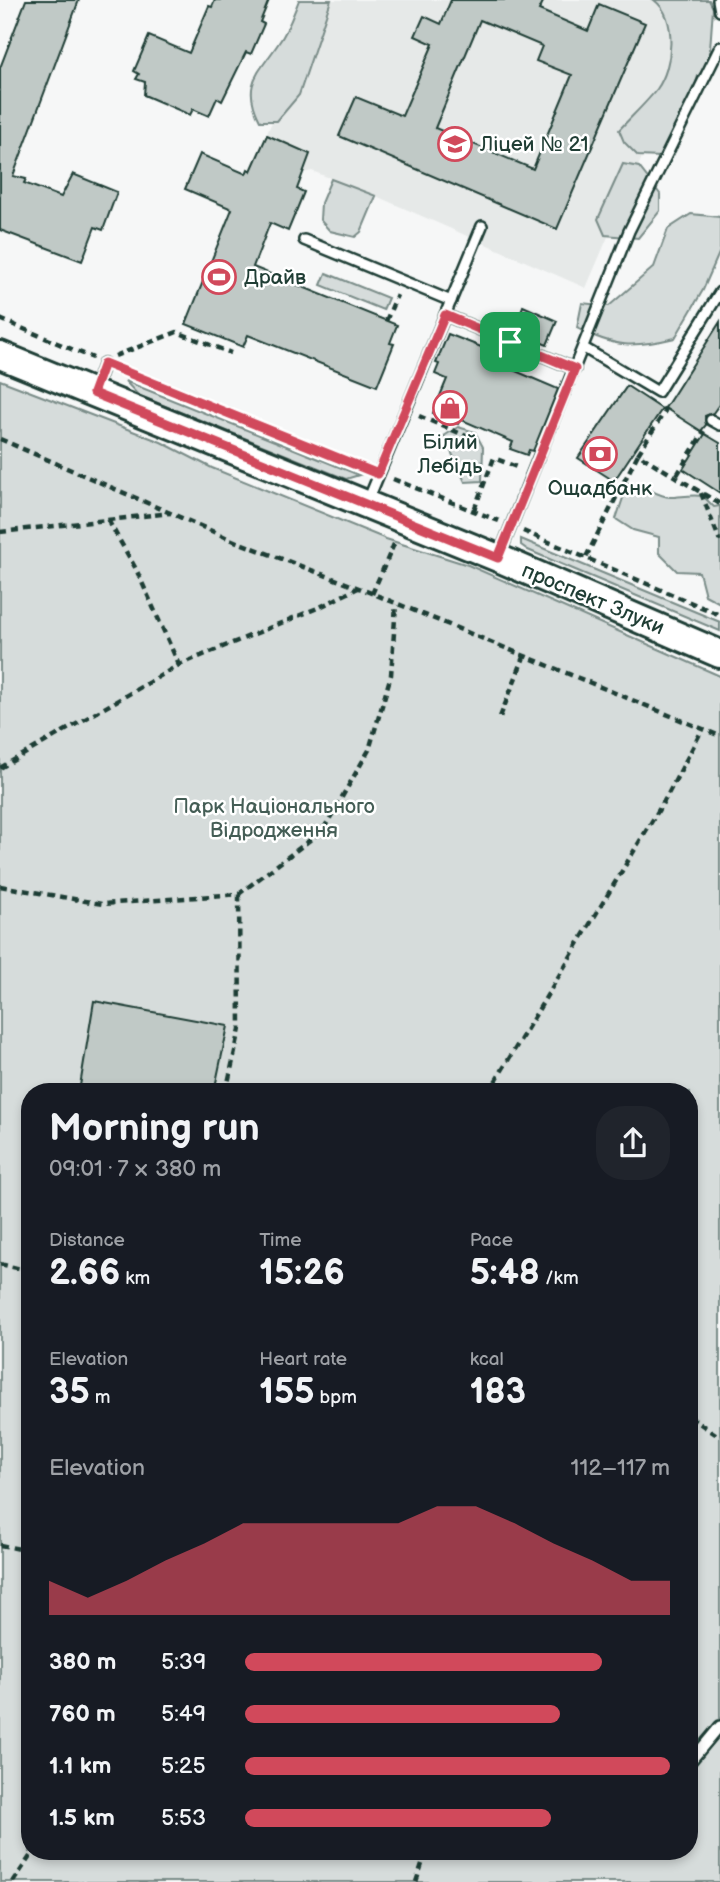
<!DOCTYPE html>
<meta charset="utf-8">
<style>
body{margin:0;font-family:"Balsamiq Sans",sans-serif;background:#20242c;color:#f1f3f6;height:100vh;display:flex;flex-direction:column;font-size:26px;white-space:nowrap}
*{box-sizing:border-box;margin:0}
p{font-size:23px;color:#9ea1a6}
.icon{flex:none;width:38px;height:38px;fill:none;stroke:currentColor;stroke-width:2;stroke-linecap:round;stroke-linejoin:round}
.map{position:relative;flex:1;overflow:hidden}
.panel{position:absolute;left:21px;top:1083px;width:677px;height:777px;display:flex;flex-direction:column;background:#171b24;border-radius:28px;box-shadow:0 4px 10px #0003}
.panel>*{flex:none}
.pin{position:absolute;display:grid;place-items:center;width:60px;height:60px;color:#fff;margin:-30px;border-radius:14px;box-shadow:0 4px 10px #0006}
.round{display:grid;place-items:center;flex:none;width:74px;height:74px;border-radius:28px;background:#20242c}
.summary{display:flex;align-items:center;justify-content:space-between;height:119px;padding:0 28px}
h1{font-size:38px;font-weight:700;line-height:52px}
.metrics{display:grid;grid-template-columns:repeat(3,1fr);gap:10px;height:119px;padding:7px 28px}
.metrics div{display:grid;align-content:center}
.metrics b{font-size:35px;font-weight:700}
.metrics small{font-size:19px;font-weight:400}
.metrics p{font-size:19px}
.chart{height:196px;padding:14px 28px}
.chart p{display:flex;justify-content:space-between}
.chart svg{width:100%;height:126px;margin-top:7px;fill:#d1495b;opacity:.7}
ul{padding:0 28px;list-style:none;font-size:23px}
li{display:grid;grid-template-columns:112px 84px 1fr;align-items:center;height:52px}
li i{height:18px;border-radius:9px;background:#d1495b}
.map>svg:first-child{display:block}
.built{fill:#e6e9e8}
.green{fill:#d6dcdb;stroke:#7a8c88;stroke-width:2;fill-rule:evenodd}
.building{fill:#c0c9c6;stroke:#1f3d34;stroke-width:2;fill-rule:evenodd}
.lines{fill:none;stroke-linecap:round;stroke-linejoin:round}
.service-casing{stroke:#1f3d34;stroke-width:14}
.secondary-casing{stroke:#1f3d34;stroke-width:32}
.path{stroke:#1f3d34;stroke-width:4.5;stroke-dasharray:7 5;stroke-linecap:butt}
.service{stroke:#fff;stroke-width:9}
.secondary{stroke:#fff;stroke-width:26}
.route-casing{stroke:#fff;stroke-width:14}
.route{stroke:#d1495b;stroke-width:9}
.labels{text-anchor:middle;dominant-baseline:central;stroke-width:5;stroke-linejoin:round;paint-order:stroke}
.poi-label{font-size:21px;fill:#1f3d34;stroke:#fff;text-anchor:start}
.street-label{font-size:21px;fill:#1f3d34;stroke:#fff}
.park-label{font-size:21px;fill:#445d55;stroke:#fff}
</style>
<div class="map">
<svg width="720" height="1882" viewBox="0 0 720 1882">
<rect width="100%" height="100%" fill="#f6f7f7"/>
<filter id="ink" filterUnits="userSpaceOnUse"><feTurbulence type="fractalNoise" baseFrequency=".0143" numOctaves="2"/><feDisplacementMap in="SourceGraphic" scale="14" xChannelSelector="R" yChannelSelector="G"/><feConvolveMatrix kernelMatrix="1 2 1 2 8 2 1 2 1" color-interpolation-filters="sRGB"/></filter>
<g filter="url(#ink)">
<!-- built -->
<path class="built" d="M325,0H690V45L586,288L376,196L312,171L303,173L258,154Z"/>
<!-- green -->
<g class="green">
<path d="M299,0H331L299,95L277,121H260C241,84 258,74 278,44C288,31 293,15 299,0Z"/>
<path d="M654,0H709L713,8L709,63L698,76L688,110L661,157L638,156L624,142L619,130C632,116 646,103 657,89C673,67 678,18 654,0Z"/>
<path d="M623,164L639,167L660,194V211L638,238L605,235L598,219Z"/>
<path d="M331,179L376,196L361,232L355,237L330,231L320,220L321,203Z"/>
<path d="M691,214L720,217V251L703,290L675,338C633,348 616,348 577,328L582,303L609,306L654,267L668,229Z"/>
<path d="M326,273L388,298L383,310L321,285Z"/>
<path d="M0,380L161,442L212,468L386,539L468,565L720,676V1882H0ZM30,1092H690V1852H30Z"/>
<path d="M125,381L359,475L346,479L138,395Z"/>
<path d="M458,427L475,432L483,447L482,481L465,482L444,436Z"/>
<path d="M628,483C646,484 656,497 670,497C681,497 691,494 703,496L714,507L720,506V603L705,595L699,572L677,571L659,553V537L633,530L616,519Z"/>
<path d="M521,539L720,622V631L528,550L521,545Z"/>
</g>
<!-- building -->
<g class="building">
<path d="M26,0H79L13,176L26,179L24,183L61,197L73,174L117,192L103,230L95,227L82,261L0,230V68Z"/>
<path d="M215,0H269L260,22L264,24L251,54L246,52L222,101L217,98L209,116L193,109L190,115L144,95L145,82L136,79L139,74L134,71L149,36L189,53L209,6L212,7Z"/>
<path d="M451,0H544L539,10L588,31L599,4L645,23L557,229L339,136L356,97L402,116L433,44L415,36L424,16L441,24ZM480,20L542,46L536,61L572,75L533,169L435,128Z"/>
<path d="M267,135L310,154L297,189L304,192L288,231L270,223L253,267L397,325L390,343L394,344L377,386L248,335L243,347L186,324L232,209L185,189L200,154L246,174L248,169L251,171Z"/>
<path d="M523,306L557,321L547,345L514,331Z"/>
<path d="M720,322V403L713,413L705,416L706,425L701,431L665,408Z"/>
<path d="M448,334L489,350L485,358L558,389L533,451L529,450L527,455L510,449L513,442L460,419L458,424L433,413L447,379L435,374L439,364L436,363Z"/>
<path d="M627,386L662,409L614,481L578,458Z"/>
<path d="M705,434L720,443V493L683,469Z"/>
<path d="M94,1001L228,1026L214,1092H79Z"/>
</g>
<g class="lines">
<!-- service casing -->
<g class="service-casing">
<g id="service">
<path d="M718,0L720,11"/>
<path d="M304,240L451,301"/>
<path d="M445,315L482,226"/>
<path d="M584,348L658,392L720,292"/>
<path d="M94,391L104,363"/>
<path d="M711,420L720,425"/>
<path d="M367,503L445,315L575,369"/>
<path d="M499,556L629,231L720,47"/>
<path d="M690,1762L720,1726"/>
</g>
</g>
<!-- secondary casing -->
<g class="secondary-casing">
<path id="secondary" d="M0,355L498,558L720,654"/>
</g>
<!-- path -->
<g class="path">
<path d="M0,319L93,358"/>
<path d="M386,321L397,295"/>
<path d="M115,356L177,332L231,353"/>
<path d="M117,368L365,468"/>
<path d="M419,416L471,438"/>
<path d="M0,439L237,542L359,588L720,736"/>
<path d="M638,454L665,411L662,403"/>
<path d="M677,475L704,431"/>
<path d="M393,479L499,521"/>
<path d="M701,493L720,541"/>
<path d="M474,510L494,458L519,468"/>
<path d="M108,520L136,569L179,665"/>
<path d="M523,531L720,615"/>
<path d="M0,532L170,513"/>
<path d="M586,557L638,454L720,504"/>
<path d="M372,594L394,544"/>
<path d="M500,717L524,657"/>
<path d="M0,768L179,665L320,607L358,588"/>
<path d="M0,886L102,904L239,894L323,830L369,750L391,675L396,604"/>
<path d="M226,1092L240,1029L239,894"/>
<path d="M489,1092L667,796L702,730"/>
<path d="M0,1264L30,1271"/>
<path d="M690,1417L720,1437"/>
<path d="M0,1545L30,1551"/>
<path d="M409,1852H432"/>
<path d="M13,1882L33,1852"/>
<path d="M416,1882L426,1852"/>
</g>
<!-- service -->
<use href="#service" class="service"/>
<!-- secondary -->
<use href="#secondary" class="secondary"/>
</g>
</g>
<g class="lines" filter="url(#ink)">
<!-- route casing -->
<g class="route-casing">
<path id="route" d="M445,315L575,369L498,558L93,393L104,363L378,474Z"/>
</g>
<!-- route -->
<use href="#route" class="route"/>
</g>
<!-- icons -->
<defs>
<g id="school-ring" transform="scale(1.75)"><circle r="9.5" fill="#fff" stroke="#d1495b" stroke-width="1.5"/><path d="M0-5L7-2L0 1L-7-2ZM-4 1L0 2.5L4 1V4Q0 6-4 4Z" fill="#d1495b"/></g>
<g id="stadium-ring" transform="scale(1.75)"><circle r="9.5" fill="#fff" stroke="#d1495b" stroke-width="1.5"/><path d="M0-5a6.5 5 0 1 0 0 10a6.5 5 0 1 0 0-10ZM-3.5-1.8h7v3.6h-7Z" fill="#d1495b"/></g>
<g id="shop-ring" transform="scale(1.75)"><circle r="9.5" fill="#fff" stroke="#d1495b" stroke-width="1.5"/><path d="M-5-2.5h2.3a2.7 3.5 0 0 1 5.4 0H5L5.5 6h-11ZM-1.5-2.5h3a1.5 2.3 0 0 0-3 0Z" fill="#d1495b"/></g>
<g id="bank-ring" transform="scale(1.75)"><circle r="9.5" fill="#fff" stroke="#d1495b" stroke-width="1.5"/><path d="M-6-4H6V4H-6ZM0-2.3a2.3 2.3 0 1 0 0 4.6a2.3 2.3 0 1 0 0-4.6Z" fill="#d1495b"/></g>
</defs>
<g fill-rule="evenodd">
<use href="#school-ring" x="455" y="144"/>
<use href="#stadium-ring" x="219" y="277"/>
<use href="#shop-ring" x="450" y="408"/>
<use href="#bank-ring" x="600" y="454"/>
</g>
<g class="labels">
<!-- poi labels -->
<g class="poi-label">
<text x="480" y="144">Ліцей № 21</text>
<text x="244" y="277">Драйв</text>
<text x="450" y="442" text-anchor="middle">Білий<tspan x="450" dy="24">Лебідь</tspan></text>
<text x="600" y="488" text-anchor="middle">Ощадбанк</text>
</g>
<!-- street labels -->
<g class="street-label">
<text transform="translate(593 599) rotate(23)">проспект Злуки</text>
</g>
<!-- park labels -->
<g class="park-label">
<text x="274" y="806">Парк Національного<tspan x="274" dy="24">Відродження</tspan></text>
</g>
</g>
</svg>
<div class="pin" style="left:510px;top:342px;background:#1e9e55"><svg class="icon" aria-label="arrive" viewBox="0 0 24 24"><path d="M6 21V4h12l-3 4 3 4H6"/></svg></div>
<section class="panel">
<div class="summary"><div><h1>Morning run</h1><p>09:01 · 7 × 380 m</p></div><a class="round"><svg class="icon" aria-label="share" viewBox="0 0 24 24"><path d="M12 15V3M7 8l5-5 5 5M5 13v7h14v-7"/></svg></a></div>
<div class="metrics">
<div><p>Distance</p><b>2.66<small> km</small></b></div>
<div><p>Time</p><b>15:26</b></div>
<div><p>Pace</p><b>5:48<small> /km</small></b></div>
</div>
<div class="metrics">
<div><p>Elevation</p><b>35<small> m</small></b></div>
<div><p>Heart rate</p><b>155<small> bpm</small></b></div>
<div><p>kcal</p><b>183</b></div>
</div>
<div class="chart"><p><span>Elevation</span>112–117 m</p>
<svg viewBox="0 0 160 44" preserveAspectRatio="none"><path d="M0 44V32L10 38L20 32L30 25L40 19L50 12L60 12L70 12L80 12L90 12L100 6L110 6L120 12L130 19L140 25L150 32L160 32V44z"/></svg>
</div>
<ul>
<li><b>380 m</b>5:39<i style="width:84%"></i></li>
<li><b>760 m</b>5:49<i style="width:74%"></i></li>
<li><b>1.1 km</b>5:25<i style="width:100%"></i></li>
<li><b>1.5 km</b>5:53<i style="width:72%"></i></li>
</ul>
</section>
</div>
